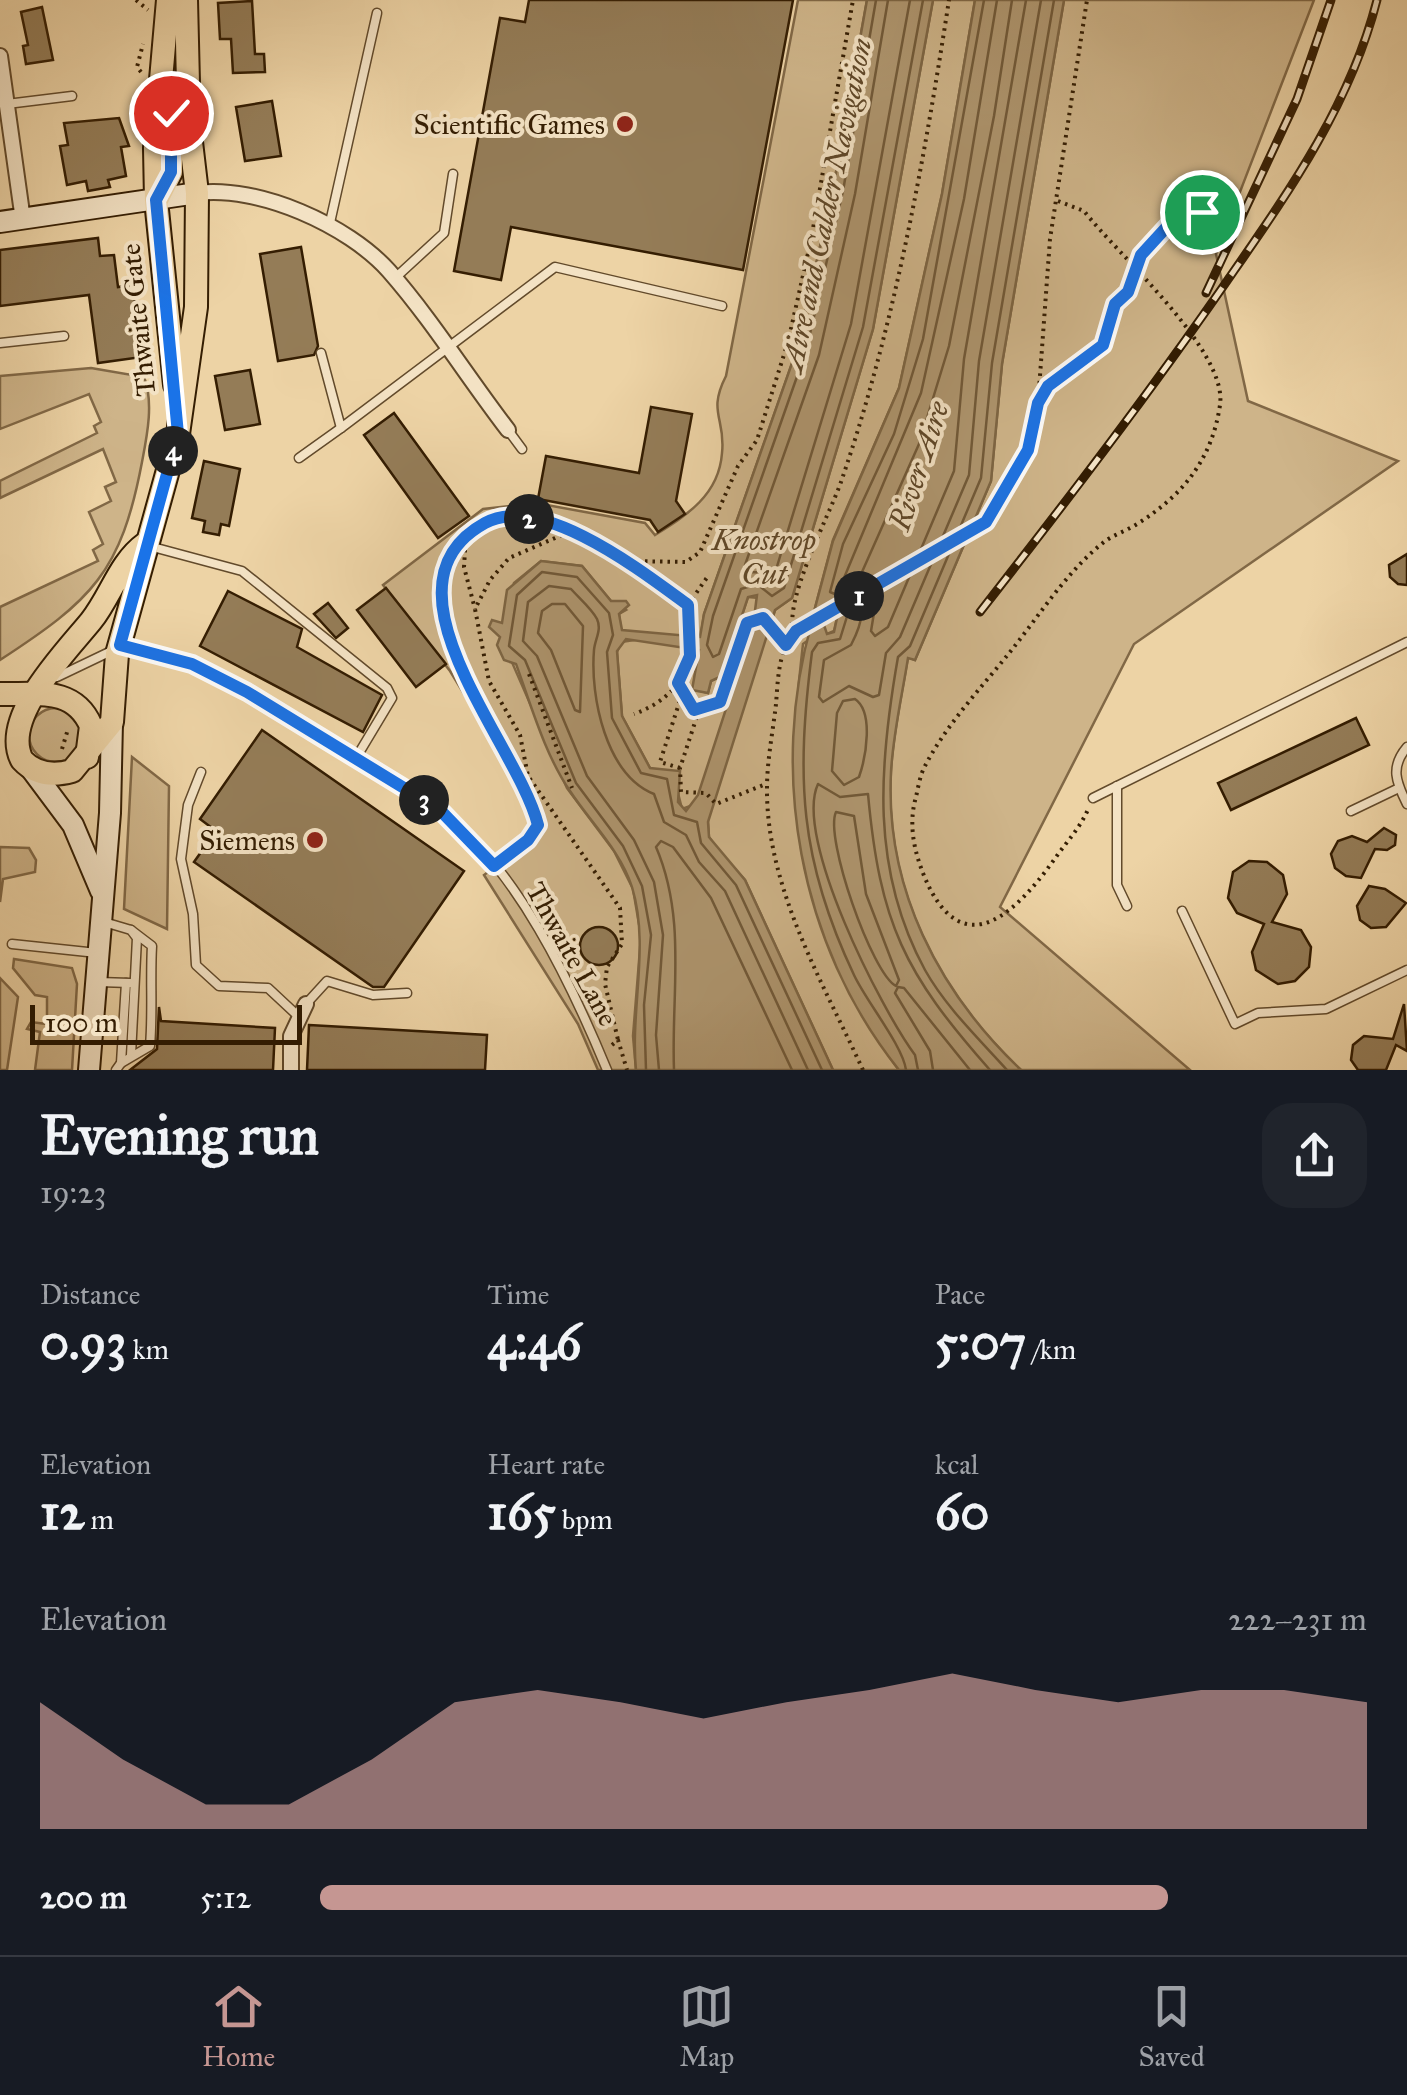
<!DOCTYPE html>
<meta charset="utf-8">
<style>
body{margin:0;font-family:"IM FELL Great Primer",serif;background:#20242c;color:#f1f3f6;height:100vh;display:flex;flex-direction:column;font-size:38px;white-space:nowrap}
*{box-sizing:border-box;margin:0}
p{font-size:32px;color:#9ea1a6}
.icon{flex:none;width:55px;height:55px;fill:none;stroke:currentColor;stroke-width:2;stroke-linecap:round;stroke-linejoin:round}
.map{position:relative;height:1070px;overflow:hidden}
.side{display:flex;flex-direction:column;background:#171b24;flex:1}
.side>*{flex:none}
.scale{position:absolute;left:30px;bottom:25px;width:272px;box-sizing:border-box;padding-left:10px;border:5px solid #341d02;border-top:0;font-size:28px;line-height:35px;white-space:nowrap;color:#341d02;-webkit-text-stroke:8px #f3e2c4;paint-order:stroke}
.pin{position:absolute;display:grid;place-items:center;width:85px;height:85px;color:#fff;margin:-42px;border:5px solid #fff;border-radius:50%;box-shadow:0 2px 10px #0007}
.km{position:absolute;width:50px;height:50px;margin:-25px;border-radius:50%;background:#222;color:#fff;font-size:28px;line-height:50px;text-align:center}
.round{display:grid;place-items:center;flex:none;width:105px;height:105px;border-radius:30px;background:#20242c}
.head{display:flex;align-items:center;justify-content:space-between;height:170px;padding:0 40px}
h1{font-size:55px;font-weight:800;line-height:75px}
.metrics{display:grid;grid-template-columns:repeat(3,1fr);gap:15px;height:170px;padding:10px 40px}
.metrics div{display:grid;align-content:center}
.metrics b{font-size:50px;font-weight:800}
.metrics small{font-size:28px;font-weight:400}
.metrics p{font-size:28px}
.chart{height:280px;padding:20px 40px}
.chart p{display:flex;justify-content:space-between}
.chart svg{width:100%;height:180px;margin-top:10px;fill:#c59692;opacity:.7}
ul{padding:0 40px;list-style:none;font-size:32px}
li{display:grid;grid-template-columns:160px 120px 1fr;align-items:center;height:75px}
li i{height:25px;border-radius:12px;background:#c59692}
.tab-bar{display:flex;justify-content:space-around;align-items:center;height:140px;border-top:2px solid #363941;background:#171b24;font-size:28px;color:#9ea1a6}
.tab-bar a{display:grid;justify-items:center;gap:5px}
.tab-bar .on{color:#c59692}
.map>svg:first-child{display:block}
.green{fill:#ceb489;stroke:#816846;stroke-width:2.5}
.water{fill:#ae956e;stroke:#7d6543;stroke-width:2.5;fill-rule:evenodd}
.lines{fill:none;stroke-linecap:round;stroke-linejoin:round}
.shore{stroke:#715938;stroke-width:2.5}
.building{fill:#947c57;stroke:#341d02;stroke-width:2.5}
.lane-casing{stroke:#624a2b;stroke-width:11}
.street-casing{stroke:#624a2b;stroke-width:18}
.secondary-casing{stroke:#341d02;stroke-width:24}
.primary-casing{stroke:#341d02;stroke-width:26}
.path{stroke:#341d02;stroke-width:4;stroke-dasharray:2.5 5;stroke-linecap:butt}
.lane{stroke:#f3e2c4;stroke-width:8}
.street{stroke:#f3e2c4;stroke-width:14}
.secondary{stroke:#f3e2c4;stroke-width:20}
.primary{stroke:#edd3a5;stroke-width:22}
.rail-casing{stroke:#341d02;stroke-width:9}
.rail{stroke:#f3e2c4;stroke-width:5;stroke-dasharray:15;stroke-linecap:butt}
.route-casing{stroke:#fff;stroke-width:20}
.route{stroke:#1a73e8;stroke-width:12}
.poi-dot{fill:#8f2418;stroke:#f3e2c4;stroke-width:4}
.labels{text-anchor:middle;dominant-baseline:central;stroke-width:8;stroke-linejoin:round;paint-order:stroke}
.poi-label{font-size:28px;fill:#341d02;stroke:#f3e2c4;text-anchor:end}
.street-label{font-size:28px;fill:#341d02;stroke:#f3e2c4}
.water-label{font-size:30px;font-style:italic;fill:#5f4728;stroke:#f3e2c4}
</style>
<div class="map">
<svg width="1407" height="1070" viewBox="0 0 1407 1070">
<rect width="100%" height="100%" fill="#edd3a5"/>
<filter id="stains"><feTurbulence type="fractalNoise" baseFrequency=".002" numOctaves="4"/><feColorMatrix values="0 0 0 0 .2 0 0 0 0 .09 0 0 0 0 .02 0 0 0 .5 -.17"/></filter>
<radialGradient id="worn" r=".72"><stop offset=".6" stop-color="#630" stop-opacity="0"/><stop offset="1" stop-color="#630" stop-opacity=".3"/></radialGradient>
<!-- green -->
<g class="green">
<path d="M798,0H867L833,189L797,349L704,614L693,689L708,693L711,681L722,675L748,597L759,598L769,629L775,610L792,598L873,329L933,0H975L942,194L899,388L833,540L815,608L832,603L839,609L834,631L827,634L823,630L803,644C787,783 788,879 858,1004C871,1026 883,1050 899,1070H833L745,880L717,849L709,837L708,822L693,805L682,809L677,789L650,768L622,716L617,652L621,642L635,640L621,630L619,614L626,610L611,601L582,566L541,561L514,583L501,637L567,788L614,851L633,889L641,936L633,1036L636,1070H598L578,1024L484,875L540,833L543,823L450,671L383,585L483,509L536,503L645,523L655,535C687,515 719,495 722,453C726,418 707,413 726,376Z"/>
<path d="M1064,0H1314L1216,254L1248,401L1398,461L1134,644L1000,907L1190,1070H1021C938,992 884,888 891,771C893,733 902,695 908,657L915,660L991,481L1002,364Z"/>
<path d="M91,368L144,377C154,402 147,436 142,462C121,573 92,600 0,660V607L98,561L93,550L103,544L89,512L111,501L105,487L116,482L103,449L0,498V481L97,433L94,426L101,422L89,394L0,429V376Z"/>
<circle cx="56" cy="735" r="27"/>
<path d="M132,757L169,786L167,929L124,909Z"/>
<path d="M0,847L29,848L36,860L35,872L3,879L0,902Z"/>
<path d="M14,959L72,968L77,984L72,1070H35L40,1032L27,1029L31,1022L47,1024V997L35,995L13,968Z"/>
<path d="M0,978L18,997L7,1070H0Z"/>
</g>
<!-- water -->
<g class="water">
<path d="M867,0H933L873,329L792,598L775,610L708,822L709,837L745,880L833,1070H636C630,1009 650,946 632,887C620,850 591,823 570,791C545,755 531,705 516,664L504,660L497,645L500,637L489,627L492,620L502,623L507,590L541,561L582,566L611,601H626L629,605L619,614L622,630L700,637L704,614L797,349L833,189ZM757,595L753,626L698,795L686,811L678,802L680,771L650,768L622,716L617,651L626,639L699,650L692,690L708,693L711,681L722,676L748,597Z"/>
<path d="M975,0H1064L1002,364L991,481L915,660L908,658C902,696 893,734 891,772C885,888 938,991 1021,1070H899C798,944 769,770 812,622L824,625L827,634L834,632L839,609L833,603L827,612L815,608L833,541L899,388L942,194Z"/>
</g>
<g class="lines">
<!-- shore -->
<g class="shore">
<path d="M876,0L843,191L806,351L713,616L707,645L713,657L719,654L741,589L757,584L772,596L784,588L863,327L923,0"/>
<path d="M888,0L855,194L819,355L745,565L748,572L775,573L851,324L910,0"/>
<path d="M997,0L964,199L921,393L844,578C859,605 870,609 851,645L824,660L819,697L823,702L849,686L873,697L879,695L886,653L900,637L969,475L979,361L1041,0"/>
<path d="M1012,0L994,116L949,346L919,444L862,572L876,601L871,631L875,636L888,627L954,471L964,359L1026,0"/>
<path d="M552,604H565L583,626L580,712L575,710L551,650L538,633L542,611Z"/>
<path d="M855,699C874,712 866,757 859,777L844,785L832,771L837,713L843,701Z"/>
<path d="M836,812L854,816L866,894L899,980L896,986C872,974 824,837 836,812Z"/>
<path d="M646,1070L644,1005L651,935L642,886L623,846L576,783L525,660L509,646L517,595L542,572L577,577L609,613L613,635L607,652L612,718L641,773L667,779L674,815L697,822L701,843L736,885L822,1070"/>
<path d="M659,1070L656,1035L663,935L654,882L634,840L587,776L537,656L523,641L528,602L549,586L571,589C579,598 592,609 597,619C602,630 595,639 594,650C590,697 606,775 654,794L664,822L686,835L699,862L725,891L808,1070"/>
<path d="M674,1070C671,994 687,919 656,847L661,841L673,847L711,898L792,1070"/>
<path d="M906,1070C903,1046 866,1001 854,975C799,859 796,778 812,652L818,643L840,639L849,610L847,599L830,592L843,544L894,434L923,339L984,0"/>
<path d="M918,1070L915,1055C881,1009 793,837 818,784L840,797L868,794C880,924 904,973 990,1070"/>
<path d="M933,1070L930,1051L895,993L898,987L904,988L970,1070"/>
<path d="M1007,1070C979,1039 945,1006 925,970C870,869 879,765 898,657L910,646L981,478L992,363L1054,0"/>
</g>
</g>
<!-- building -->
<g class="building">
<path d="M529,0H793L743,270L511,227L501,280L454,271L500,18L525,22Z"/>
<path d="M252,1L255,54H264L265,72L233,73L231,39H220L218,3Z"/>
<path d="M42,7L53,60L26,64L23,46L28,45L21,12Z"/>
<path d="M272,101L281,156L245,161L236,107Z"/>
<path d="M119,118L129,146L121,147L126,176L108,180L110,187L88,191L86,181L67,185L60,146L68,145L64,123Z"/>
<path d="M98,238L100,256L114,255L118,287L133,285L142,357L98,363L89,295L0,306V250Z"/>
<path d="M301,247L318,346L314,355L278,361L260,254Z"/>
<path d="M250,370L260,424L225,430L215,376Z"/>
<path d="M651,407L692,414L676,501L685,514L658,532L650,520L538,499L546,456L639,473Z"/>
<path d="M394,413L469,516L438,538L364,435Z"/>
<path d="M204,461L240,469L229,526L221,524L219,535L203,532L205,521L192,518Z"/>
<path d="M1407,554V585L1398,584L1390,577L1389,565Z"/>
<path d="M386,588L446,664L416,687L357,610Z"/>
<path d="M228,591L302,629L297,647L382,695L363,732L200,646Z"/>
<path d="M328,603L348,628L336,638L314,614Z"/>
<path d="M1356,718L1369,745L1231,810L1218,783Z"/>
<path d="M262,730L464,871L384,987H373L194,862L216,831L200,819Z"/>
<path d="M1384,828L1396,835L1395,845L1387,850L1375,849L1361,878L1346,876L1335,868L1331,854L1338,841L1352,836L1367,842Z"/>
<path d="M1249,861L1267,862L1283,875L1287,894L1272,922L1301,930L1311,947L1309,967L1295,981L1278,984L1256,970L1252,952L1264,924L1237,913L1228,898L1233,872Z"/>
<path d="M1369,886L1385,889L1406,903L1386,927L1371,928L1360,920L1357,906Z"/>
<circle cx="599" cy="946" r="19"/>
<path d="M1404,1004L1407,1051L1396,1045L1386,1070H1358L1351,1060L1353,1045L1364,1036L1393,1039Z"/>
<path d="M159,1007L161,1021L275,1028L273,1070H130L157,1049Z"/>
<path d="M309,1025L487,1035L485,1070H307Z"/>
</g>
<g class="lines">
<!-- lane casing -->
<g class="lane-casing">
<g id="lane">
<path d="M7,104L72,96"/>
<path d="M329,227L377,13"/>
<path d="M394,279L444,233L453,174"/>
<path d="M0,343L64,336"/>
<path d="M321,353L341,428L555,267L722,306"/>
<path d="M508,430L522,449"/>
<path d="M299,458L341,428"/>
<path d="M149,546L242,571L387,688L392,698L356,758"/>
<path d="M57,677L126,644C205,668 253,696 323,739C362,762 405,783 440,810C517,868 571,983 607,1070"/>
<path d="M1407,747C1390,767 1396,782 1407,804"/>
<path d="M201,772L188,805L181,859L193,914L196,965L219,986L268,988L298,1016"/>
<path d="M1117,786V885L1127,906"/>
<path d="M1093,798L1407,642"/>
<path d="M1351,811L1399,788"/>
<path d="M1182,911L1235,1024L1258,1013L1326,1009L1407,970"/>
<path d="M104,922L131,930L137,938L131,1055"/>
<path d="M12,944L97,953"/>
<path d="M99,982L130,983"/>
<path d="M306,1004L327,981L373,995L407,993"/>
<path d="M121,1063L150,1046C153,1011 150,980 152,946L131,930"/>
<path d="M116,1070L121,1063L126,983"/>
</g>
</g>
<!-- street casing -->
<g class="street-casing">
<g id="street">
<path d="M0,56L23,220"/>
<path d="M197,193C258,185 348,225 389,271C432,320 468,378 508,430"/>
<path d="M291,1070V1036L306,1004"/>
</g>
</g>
<!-- secondary casing -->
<g class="secondary-casing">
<g id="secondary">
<path d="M0,222L197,193"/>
<path d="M29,766L73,825L101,891"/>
<path d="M89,1070L110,813L112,722"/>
</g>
</g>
<!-- primary casing -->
<g class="primary-casing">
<g id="primary">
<path d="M168,0L155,148L156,200L175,385"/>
<path d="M158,198L171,172V114"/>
<path d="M145,544C119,563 111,596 91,621C65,653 0,718 22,760C36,775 54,776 72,771L112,722L117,654L178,434L196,307L197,193L189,125L186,0"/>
<path d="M0,694C36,695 74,686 91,726L87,757"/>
</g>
</g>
<!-- path -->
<g class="path">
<path d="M136,0L148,10"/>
<path d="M141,72L137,67L143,44"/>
<path d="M1058,201L1084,211C1119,256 1228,351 1220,405C1212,460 1182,496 1137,524C1126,531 1113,535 1104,542C1067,571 1039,616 1010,652C981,688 945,726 924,768C920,776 918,788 916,797C908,824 914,852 925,878C964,969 1020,908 1056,857C1068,840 1081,827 1089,807"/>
<path d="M1040,399C1055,373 1087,367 1104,343C1113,331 1109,319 1114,307C1117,300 1125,296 1128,289C1149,242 1162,213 1220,211"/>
<path d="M569,532L509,558L490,580L475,609L489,681L520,735L528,776L620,908L622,944L607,967L605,984L618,1040"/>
<path d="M466,535L464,567L475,609"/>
<path d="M630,561L686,562L700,552L738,466L757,440L788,342L811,240L853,0"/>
<path d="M688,605L708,576"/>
<path d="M794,632C783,602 829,516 841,482C894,328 924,162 949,0"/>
<path d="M529,674L572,788"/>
<path d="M678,683L694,710L720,701L747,623L763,619L784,643"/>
<path d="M699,710L680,768L681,792L706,793L716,804L766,784"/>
<path d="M62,749L68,729"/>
<path d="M680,768L660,762L683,691"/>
<path d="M506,858L538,825C518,744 370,586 484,523C541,492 644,573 688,605C700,657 684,696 634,714"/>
<path d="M612,1045L618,1040L627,1070"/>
<path d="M863,1070C823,983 766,887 767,788C767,760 773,731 776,704C778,680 778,649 796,631L986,522L1028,450L1038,403L1050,239L1087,0"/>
</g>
<!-- lane -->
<use href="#lane" class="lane"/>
<!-- street -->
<use href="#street" class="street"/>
<!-- secondary -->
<use href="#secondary" class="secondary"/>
<!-- primary -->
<use href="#primary" class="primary"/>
<!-- rail casing -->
<g class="rail-casing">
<g id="rail">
<path d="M1206,293L1297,99L1331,0"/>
<path d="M980,612C1065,503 1148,395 1227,281C1288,193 1350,106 1377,0"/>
</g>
</g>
<!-- rail -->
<use href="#rail" class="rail"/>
</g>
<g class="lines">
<!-- route casing -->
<g class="route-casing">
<path id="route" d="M171,113V172L156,200L178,434L120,645L192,664L247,692L440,810L494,866L528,840L538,825C518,744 370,586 485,523C541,492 644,573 688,605L690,656L678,683L694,710L720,702L747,623L763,618L786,645L796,631L986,522L1028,450L1038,403L1048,386L1103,345L1115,304L1128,292L1141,255L1174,219L1202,212"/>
</g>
<!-- route -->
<use href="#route" class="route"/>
</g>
<!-- markers -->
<g class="poi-dot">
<circle cx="625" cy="124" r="10"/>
<circle cx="315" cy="840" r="10"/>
</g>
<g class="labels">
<!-- poi labels -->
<g class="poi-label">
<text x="605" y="124">Scientific Games</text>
<text x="295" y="840">Siemens</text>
</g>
<!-- street labels -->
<g class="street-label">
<text transform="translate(138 320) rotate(-96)">Thwaite Gate</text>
<text transform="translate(572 954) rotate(61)">Thwaite Lane</text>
</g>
<!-- water labels -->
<g class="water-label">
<text transform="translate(827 205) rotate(-78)">Aire and Calder Navigation</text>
<text transform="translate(919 466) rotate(-72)">River Aire</text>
<text x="764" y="540">Knostrop<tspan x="764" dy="34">Cut</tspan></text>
</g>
</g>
<rect width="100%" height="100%" filter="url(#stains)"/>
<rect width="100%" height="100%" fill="url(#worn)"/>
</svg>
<div class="scale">100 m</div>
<div class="pin" style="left:1202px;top:212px;background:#1e9e55"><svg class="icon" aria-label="arrive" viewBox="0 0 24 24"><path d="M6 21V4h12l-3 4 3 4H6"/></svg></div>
<div class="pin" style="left:171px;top:113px;background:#d93025"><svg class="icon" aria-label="check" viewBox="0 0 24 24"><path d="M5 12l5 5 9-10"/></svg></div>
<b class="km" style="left:859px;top:596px">1</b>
<b class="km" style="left:529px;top:519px">2</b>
<b class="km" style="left:424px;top:800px">3</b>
<b class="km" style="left:173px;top:451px">4</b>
</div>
<section class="side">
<div class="head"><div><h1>Evening run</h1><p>19:23</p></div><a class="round"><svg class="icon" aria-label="share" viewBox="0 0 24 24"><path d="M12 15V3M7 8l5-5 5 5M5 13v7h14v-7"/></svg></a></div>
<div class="metrics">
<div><p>Distance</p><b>0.93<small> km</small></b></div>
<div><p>Time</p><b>4:46</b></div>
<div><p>Pace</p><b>5:07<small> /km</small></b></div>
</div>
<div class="metrics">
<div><p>Elevation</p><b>12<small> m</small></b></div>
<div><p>Heart rate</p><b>165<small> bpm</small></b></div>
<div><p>kcal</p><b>60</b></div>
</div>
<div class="chart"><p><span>Elevation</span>222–231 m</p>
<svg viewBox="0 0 160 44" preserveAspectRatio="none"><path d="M0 44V13L10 27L20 38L30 38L40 27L50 13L60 10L70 13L80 17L90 13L100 10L110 6L120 10L130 13L140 10L150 10L160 13V44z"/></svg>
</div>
<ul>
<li><b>200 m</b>5:12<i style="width:81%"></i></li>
</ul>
</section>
<nav class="tab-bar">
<a class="on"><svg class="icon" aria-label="home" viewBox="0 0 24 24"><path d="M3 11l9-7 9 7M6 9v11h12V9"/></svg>Home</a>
<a><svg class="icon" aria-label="map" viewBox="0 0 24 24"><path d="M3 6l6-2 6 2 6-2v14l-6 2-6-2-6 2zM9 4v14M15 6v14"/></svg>Map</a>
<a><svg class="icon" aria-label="saved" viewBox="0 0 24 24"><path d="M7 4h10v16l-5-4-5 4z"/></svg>Saved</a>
</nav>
